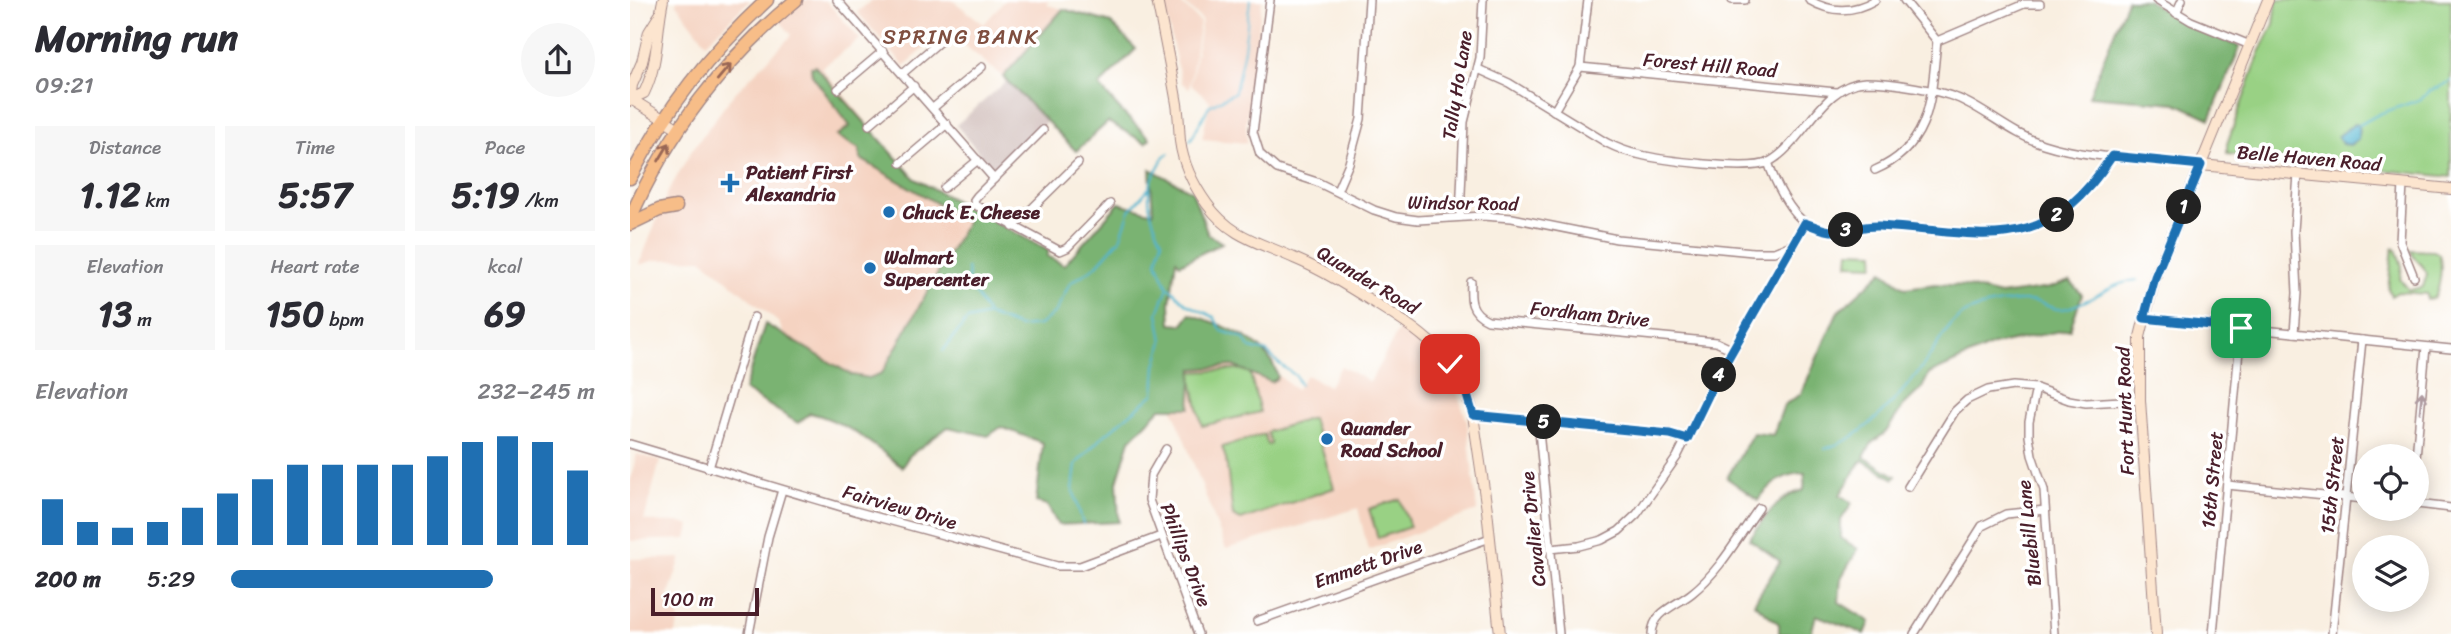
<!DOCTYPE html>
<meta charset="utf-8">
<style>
body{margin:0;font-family:Sriracha,sans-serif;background:#f7f7f7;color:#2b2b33;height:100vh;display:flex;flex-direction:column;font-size:26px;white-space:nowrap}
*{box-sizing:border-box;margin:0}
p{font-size:23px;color:#7c7c81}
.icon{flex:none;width:38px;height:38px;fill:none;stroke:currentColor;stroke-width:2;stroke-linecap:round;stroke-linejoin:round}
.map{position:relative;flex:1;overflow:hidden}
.panel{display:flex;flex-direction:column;background:#fff;width:630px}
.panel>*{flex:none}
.fabs{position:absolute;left:1722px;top:444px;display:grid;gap:14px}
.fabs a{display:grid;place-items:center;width:77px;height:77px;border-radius:50%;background:#fff;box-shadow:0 4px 18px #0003;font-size:35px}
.scale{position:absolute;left:21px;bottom:18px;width:108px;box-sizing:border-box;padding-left:7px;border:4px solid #4a1f2b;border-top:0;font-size:19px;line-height:24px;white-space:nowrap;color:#4a1f2b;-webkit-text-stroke:5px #fff;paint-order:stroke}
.pin{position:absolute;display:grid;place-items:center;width:60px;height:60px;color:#fff;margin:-30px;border-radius:14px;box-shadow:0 4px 10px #0006}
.km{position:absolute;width:35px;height:35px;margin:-18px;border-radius:50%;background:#222;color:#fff;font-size:19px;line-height:35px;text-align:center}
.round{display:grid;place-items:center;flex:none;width:74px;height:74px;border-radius:37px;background:#f7f7f7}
.headline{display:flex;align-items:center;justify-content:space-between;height:119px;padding:0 35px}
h1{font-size:38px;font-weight:700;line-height:52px}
.figures{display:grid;grid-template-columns:repeat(3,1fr);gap:10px;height:119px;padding:7px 35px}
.figures div{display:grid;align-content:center;border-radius:0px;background:#f7f7f7;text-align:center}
.figures b{font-size:35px;font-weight:700}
.figures small{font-size:19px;font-weight:400}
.figures p{font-size:19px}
.chart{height:196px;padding:14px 35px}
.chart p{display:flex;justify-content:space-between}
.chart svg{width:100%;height:126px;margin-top:7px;stroke:#1f6fb2;stroke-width:6}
ul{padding:0 35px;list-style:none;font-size:23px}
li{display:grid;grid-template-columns:112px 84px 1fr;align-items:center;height:52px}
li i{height:18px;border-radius:9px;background:#1f6fb2}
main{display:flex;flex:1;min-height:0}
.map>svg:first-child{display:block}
.built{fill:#f5d3c1}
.industrial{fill:#d1c0bc}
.green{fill:#99d184;stroke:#727858;stroke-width:2}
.forest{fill:#7ab372;stroke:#62694e;stroke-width:2}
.water{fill:#51b5d0;stroke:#4e6a7e;stroke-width:2}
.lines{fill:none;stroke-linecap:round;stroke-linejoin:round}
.stream{stroke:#51b5d0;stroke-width:2}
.street-casing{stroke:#a28786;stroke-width:10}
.secondary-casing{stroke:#a28786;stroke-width:12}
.highway-casing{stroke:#a28786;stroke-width:15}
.street{stroke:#fff;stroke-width:7}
.secondary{stroke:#fce5cf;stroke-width:10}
.highway{stroke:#f7bd88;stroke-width:12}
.oneway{stroke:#986655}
.oneway2{stroke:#ae9aa0}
.route-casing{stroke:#fff;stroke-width:14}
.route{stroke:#1f6fb2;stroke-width:9}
.poi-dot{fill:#1f6fb2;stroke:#fff;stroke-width:2.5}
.labels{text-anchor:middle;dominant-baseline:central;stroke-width:7;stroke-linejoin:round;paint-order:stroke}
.street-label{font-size:19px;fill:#4a1f2b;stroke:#fff}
.poi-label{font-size:19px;font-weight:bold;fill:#4a1f2b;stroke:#fff;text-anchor:start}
.neighbourhood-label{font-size:21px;letter-spacing:2px;fill:#7f4e3f;stroke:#fff}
</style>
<main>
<section class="panel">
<div class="headline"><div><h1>Morning run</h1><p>09:21</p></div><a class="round"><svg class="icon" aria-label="share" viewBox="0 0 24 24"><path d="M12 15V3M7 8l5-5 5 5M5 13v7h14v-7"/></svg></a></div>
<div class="figures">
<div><p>Distance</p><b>1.12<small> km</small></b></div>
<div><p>Time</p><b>5:57</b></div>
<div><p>Pace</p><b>5:19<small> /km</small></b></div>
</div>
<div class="figures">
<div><p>Elevation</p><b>13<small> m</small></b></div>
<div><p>Heart rate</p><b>150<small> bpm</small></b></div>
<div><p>kcal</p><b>69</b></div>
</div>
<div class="chart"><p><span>Elevation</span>232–245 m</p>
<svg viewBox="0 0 160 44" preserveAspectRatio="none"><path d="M5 44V28M15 44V36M25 44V38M35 44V36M45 44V31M55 44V26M65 44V21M75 44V16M85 44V16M95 44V16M105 44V16M115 44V13M125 44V8M135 44V6M145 44V8M155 44V18"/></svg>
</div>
<ul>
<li><b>200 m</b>5:29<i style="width:72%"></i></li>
</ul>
</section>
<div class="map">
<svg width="1821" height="634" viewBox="0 0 1821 634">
<rect width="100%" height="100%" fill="#fff"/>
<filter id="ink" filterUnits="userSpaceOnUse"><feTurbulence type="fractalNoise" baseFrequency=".0143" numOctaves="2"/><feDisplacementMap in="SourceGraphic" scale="14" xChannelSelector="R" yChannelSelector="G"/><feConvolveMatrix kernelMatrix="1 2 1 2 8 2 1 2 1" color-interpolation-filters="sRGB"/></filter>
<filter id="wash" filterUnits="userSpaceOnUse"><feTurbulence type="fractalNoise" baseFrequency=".00686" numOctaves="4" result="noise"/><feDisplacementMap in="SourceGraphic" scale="28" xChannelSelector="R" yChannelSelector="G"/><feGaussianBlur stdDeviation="1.57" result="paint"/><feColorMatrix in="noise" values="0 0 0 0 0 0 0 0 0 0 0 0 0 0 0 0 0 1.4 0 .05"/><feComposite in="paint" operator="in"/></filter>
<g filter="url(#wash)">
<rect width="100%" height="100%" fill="#f9efe1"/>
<!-- built -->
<g class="built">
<path d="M47,0H120L76,43L46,3Z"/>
<path d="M172,0H195L230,39L191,68L288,183L341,211L263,356L254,370L242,376H225L161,341L155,337L149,323L72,259L26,260L9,265L38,192L62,150L103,95L162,35L148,19Z"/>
<path d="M242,0H322L354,24L375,0H418L417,5L433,9L373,77L316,30L274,66L227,12Z"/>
<path d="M535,0H547L570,22L559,89L551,82L534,4Z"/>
<path d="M551,0H632L616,124L617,143L572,139L580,101L561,84L572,20Z"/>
<path d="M770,327L792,343L808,360L827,392L837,421L847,511L738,550L728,508L596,549L530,375L597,332L666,390L676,375L699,386L711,366L740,382Z"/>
<path d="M7,454L30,461L14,520L32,523L48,522L60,526L57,539L0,541V481Z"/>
<path d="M51,558L38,597L52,601L46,634H0V559Z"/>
</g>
<!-- industrial -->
<path class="industrial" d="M377,81L417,121L366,173L326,125Z"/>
<!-- green -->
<g class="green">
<path d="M1647,0H1821V177L1597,154V144L1630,52L1644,24Z"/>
<path d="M1763,248L1766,249L1772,266L1770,279L1779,290L1793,287L1797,274C1794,264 1784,261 1780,250L1804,251L1809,254C1813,266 1810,288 1804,298L1797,300V294L1768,292L1761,296L1758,288Z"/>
<path d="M1219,251L1245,252L1244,265L1218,264Z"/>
<path d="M619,369L630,412L572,426L560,372Z"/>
<path d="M682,418L704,488L611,520L603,516L596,459L592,447L634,434L638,445L641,444L637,432Z"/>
<path d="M770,499L780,527L748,538L739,509Z"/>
</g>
<!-- forest -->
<g class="forest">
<path d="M1497,0H1517L1550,21L1610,47L1580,119L1546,103L1459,96Z"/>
<path d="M433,9L481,23L506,49L469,86L492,112L520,138L516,143L478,122L446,151L373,77Z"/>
<path d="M185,66L285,179L419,251L417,256L434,265L489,203L523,213L520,169L562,191L578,234L592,243L550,264L546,260L540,303L541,324L552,325L560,314C593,325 640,340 648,378L641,382L603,366L563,369L560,408H531L500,440L487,482L489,522L428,525L417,505L406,502L413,443L371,427L358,436L318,427L279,456L272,467C243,445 216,421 180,413L168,423L114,390L135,324L222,375L239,378L252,373L337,221L231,159L229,149L207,136L220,126L182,75L181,67Z"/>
<path d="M1253,271L1275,288L1306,284L1334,286L1370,295L1419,288L1440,281L1452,295L1440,329L1363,345L1299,374L1292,388L1273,406L1256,432L1242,443L1234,457L1266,476L1264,479L1232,460L1210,495L1222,503L1211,520V538L1228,549L1211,578L1209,602L1240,622L1235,634L1186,615L1181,634H1149V624L1124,603L1150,561L1119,539C1135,518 1147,496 1174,490L1175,473C1154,473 1141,484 1128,500L1097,478L1123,433L1143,435L1154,405L1171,394L1207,313Z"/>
</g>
<!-- water -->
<path class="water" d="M1724,124L1729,125L1728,140L1721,145L1712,144L1708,136Z"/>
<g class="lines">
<!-- stream -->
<g class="stream">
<path d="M1729,125L1749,114L1791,99L1800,91L1821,81"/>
<path d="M560,141L579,106L605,92L614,49L620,0"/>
<path d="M337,268L339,284L358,315L389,327L410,325L426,311L440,283L465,267L490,239L500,210L519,188"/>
<path d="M539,287L557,304L584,317L592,331L613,338L620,348L637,352L648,363L666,376L670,385"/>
<path d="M313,351L337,320L358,315"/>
<path d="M1195,449C1202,446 1212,443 1219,439C1247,422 1276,389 1295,363C1305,349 1313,332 1326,320C1340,305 1387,299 1407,302C1416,304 1424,311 1433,309C1460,304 1479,283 1507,280"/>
<path d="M453,524L443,489L446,464L471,438L524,394L526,366L533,341L528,313L538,287L527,262L532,240C524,225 516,204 520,186C522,176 530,165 534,156L539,153"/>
</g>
</g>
</g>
<g filter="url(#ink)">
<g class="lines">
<!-- street casing -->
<g class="street-casing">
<g id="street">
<path d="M207,0L364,179"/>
<path d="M640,0L623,132L630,154L647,169L687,182L744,210L766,217L788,220L852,216L882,218L987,239L1123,252H1144L1161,245"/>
<path d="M1102,0H1115"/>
<path d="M1179,0C1201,13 1223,13 1245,0"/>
<path d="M1274,0L1307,41"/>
<path d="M1526,0L1561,21L1620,45"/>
<path d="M1546,13L1552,0"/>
<path d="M1307,41L1394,4H1410"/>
<path d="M950,67L1206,92"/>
<path d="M848,69L879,83L977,143C987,148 997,152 1007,154C1030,160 1120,172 1139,162C1174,143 1192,84 1235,82C1260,82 1312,90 1334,101C1361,114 1384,135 1413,144C1463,160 1519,158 1571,165"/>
<path d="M273,73L316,36"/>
<path d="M208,89L253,51"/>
<path d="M303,108L352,67"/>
<path d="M924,111L950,67L958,0"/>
<path d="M239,125L284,86"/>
<path d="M413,130L347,196L344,200L345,205L430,251L437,248L480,204"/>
<path d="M1138,162C1144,180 1160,215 1178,224C1203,236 1225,224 1251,226C1354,234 1415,258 1482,156"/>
<path d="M271,163L317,124"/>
<path d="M1245,170C1303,145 1301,96 1307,41"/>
<path d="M1773,184L1770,242L1784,277"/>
<path d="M314,188L348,160"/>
<path d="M707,191L719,163L731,119L739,0"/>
<path d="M830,217L834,122L850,58L853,0"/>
<path d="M383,227L448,163"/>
<path d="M841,282C840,300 840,312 858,320L1086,342L1103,350"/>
<path d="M1514,318L1821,349"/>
<path d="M1664,333L1667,293L1664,231L1668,174"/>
<path d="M1406,388L1399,422V436L1402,455L1414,490L1424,634"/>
<path d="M843,415L1040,434L1057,439"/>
<path d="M908,421L929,634"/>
<path d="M0,444L225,511L427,566H450L531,536"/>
<path d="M536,449L521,475L519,500L568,634"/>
<path d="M1786,457L1796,347"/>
<path d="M79,468L124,317"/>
<path d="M1597,485L1734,499"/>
<path d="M1278,487L1325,411L1337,400L1358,390L1383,386L1406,388L1439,400L1456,403L1510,400"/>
<path d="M1787,504L1821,508"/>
<path d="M920,549L949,546L972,540L989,531L1007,514L1047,457L1085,381L1175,223"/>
<path d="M627,621L860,538"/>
<path d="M119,634L138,537L152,490"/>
<path d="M1022,634C1023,611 1046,606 1062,593C1090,571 1108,537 1129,508"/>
<path d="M1284,634L1352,526L1376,514L1415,510"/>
<path d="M1583,634L1611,328"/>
<path d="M1702,634L1732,340"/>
</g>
</g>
<!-- secondary casing -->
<g class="secondary-casing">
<g id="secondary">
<path d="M527,0C534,35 541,69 547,104C549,117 549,129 550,141C553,164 564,186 577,204C601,238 632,243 666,259C692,270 716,285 740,300C788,330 830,356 843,415L857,510L870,634"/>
<path d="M1,99L14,93C29,62 26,32 33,0"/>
<path d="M1,99L49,129"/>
<path d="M0,101L2,85L12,62L19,32L29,16"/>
<path d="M1571,165L1821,189"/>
<path d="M1526,634L1510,400V337L1525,277L1638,0"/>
</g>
</g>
<!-- highway casing -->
<g class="highway-casing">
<g id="highway">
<path d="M0,178C38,106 77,56 137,0"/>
<path d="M0,219C36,135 95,58 166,0"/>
<path d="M0,224L29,210L46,207"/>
</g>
</g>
<!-- street -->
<use href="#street" class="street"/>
<!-- secondary -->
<use href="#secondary" class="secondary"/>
<!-- highway -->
<use href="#highway" class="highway"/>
</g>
<!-- one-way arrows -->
<defs><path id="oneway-shaft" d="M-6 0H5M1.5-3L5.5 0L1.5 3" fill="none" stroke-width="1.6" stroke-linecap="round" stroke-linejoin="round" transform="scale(1.75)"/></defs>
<g class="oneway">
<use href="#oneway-shaft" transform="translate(94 72) rotate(-50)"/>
<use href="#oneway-shaft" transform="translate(34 152) rotate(-59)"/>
</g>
<use class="oneway2" href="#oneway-shaft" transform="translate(1791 402) rotate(-84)"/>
</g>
<g class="lines" filter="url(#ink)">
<!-- route casing -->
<g class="route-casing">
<path id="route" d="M820,364L836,392L843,415L1040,434L1057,439L1085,381L1175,223C1184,226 1192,230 1201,231C1217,232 1233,225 1249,226C1354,232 1413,261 1482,156L1571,165L1525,277L1514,318L1611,328"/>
</g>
<!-- route -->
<use href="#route" class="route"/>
</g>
<!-- markers -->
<g class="poi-dot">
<path d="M96.5 172.5h7v7h7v7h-7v7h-7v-7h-7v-7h7z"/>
<circle cx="259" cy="212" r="7"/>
<circle cx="240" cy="268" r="7"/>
<circle cx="697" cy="439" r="7"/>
</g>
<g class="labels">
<!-- street labels -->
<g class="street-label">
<text transform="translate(1080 65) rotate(5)">Forest Hill Road</text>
<text transform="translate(827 85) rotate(-81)">Tally Ho Lane</text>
<text transform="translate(1679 158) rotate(5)">Belle Haven Road</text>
<text transform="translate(833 203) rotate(1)">Windsor Road</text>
<text transform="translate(738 280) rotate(31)">Quander Road</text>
<text transform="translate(960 314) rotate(6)">Fordham Drive</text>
<text transform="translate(1495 411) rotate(-92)">Fort Hunt Road</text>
<text transform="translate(1582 480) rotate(-85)">16th Street</text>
<text transform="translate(1702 485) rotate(-84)">15th Street</text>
<text transform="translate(270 507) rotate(16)">Fairview Drive</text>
<text transform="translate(903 529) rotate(-96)">Cavalier Drive</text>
<text transform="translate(1399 533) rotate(-96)">Bluebill Lane</text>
<text transform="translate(556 555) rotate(69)">Phillips Drive</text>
<text transform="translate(738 564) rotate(-19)">Emmett Drive</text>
</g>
<!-- poi labels -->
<g class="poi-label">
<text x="116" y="172">Patient First<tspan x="116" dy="22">Alexandria</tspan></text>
<text x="273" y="212">Chuck E. Cheese</text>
<text x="254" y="257">Walmart<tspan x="254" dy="22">Supercenter</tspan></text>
<text x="711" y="428">Quander<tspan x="711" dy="22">Road School</tspan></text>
</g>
<!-- neighbourhood labels -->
<g class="neighbourhood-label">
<text x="331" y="37">SPRING BANK</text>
</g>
</g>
</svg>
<div class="fabs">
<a><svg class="icon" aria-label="locate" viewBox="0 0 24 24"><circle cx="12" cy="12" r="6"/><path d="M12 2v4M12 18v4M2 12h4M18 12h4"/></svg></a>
<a><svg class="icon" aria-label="layers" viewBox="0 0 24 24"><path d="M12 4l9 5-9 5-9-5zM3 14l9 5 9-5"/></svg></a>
</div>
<div class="scale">100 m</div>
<div class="pin" style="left:1611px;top:328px;background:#1e9e55"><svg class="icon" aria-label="arrive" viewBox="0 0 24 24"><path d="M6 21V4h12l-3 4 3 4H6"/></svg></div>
<div class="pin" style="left:820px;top:364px;background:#d93025"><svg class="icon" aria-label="check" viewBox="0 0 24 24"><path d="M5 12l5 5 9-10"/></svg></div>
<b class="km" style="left:1554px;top:207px">1</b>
<b class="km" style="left:1427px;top:215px">2</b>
<b class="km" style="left:1216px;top:230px">3</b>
<b class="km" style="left:1089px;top:375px">4</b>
<b class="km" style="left:914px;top:422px">5</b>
</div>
</main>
